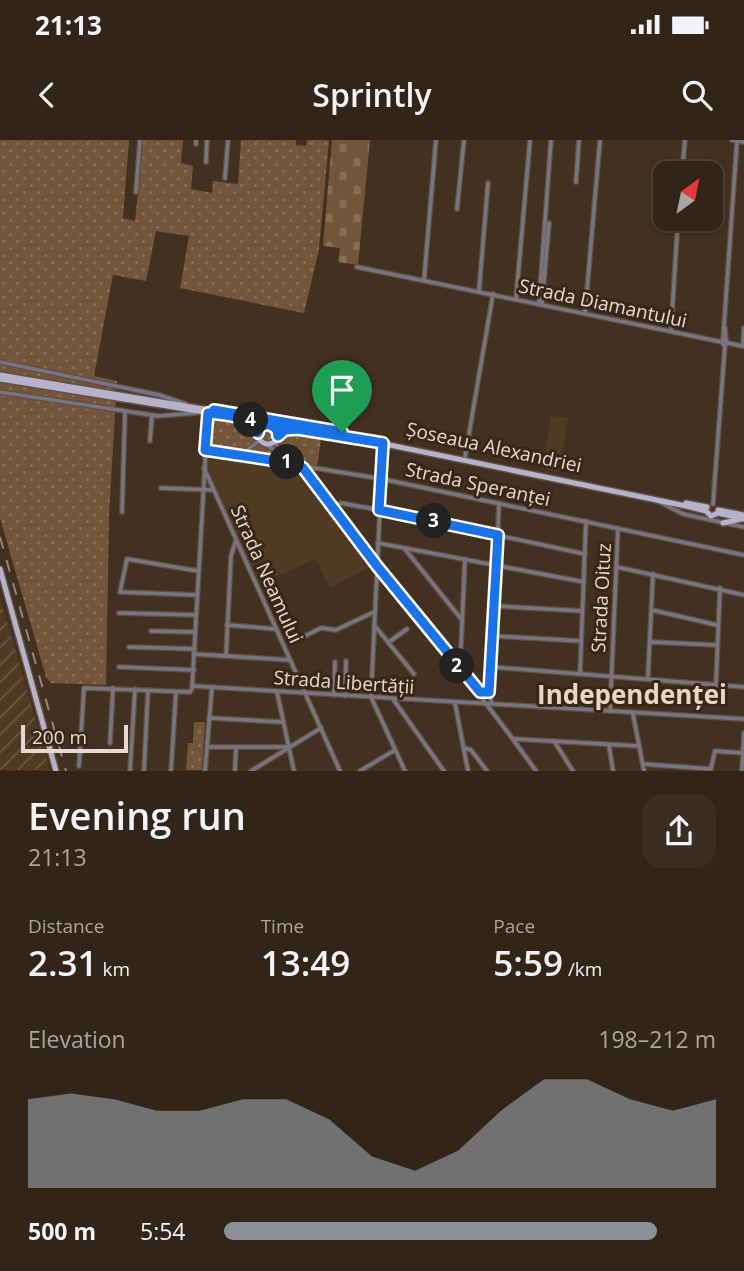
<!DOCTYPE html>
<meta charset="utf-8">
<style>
body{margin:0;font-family:"Open Sans",sans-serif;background:#3a2d21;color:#f1f3f6;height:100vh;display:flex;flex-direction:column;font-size:26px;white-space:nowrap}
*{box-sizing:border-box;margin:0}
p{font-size:23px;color:#a8a5a2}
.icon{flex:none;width:38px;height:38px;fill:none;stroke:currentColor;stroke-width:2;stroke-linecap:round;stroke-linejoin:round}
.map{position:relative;height:631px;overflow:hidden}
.drawer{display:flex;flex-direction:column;background:#322518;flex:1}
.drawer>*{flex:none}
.needle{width:46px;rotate:33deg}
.controls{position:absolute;left:653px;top:21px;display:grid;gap:14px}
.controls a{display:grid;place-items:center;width:70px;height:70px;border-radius:14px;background:#322518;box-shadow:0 4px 10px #0003,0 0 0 2px #4d4237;font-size:35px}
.scale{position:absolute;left:21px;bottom:18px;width:107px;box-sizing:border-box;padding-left:7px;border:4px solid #e6dad0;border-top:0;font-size:19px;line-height:24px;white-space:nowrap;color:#e6dad0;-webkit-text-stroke:5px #382716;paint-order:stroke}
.pin{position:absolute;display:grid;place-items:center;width:60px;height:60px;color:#fff;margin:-72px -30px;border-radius:50% 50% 50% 0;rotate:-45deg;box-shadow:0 0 7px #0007}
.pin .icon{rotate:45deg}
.km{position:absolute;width:35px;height:35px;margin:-18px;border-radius:50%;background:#222;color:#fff;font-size:19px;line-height:35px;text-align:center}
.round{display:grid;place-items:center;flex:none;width:74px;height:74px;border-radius:21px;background:#3a2d21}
.head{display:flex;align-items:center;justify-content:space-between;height:119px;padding:0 28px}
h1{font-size:38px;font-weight:600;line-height:52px}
.metrics{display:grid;grid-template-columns:repeat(3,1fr);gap:10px;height:119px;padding:7px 28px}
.metrics div{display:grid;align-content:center}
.metrics b{font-size:35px;font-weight:600}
.metrics small{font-size:19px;font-weight:400}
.metrics p{font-size:19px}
.chart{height:196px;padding:14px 28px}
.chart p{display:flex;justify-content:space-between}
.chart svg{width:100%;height:126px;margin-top:7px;fill:#8c9099;opacity:.7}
ul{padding:0 28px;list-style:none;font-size:23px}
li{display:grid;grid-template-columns:112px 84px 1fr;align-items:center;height:52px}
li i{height:18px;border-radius:9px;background:#8c9099}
.status{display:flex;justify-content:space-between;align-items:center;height:49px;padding:0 35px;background:#322518;direction:ltr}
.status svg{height:19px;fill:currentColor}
header{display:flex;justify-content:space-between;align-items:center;height:91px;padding:0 28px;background:#322518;font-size:32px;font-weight:600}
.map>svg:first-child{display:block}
.built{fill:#503a23}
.industrial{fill:url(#industrial-furrows)}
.grass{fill:url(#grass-dots)}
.cemetery{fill:url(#cemetery-stones)}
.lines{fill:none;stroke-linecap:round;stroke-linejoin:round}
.minor-casing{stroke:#604f40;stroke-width:6}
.major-casing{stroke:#604f40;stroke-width:8}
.minor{stroke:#767580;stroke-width:3.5}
.major{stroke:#b5b3ca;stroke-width:5}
.rail{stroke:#958679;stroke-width:2;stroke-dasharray:12 12;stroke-linecap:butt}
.route-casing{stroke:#fff;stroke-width:14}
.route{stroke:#1a73e8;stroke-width:9}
.labels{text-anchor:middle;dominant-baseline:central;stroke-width:6;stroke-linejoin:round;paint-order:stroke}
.street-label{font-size:19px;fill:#e6dad0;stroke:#382716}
.district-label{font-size:26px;font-weight:bold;fill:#ecd6c1;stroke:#382716}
</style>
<div class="status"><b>21:13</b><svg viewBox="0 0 49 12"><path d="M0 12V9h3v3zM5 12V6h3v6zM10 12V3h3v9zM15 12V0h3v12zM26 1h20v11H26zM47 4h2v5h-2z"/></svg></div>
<header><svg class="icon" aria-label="back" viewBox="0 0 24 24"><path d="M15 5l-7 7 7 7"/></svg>Sprintly<svg class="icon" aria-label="search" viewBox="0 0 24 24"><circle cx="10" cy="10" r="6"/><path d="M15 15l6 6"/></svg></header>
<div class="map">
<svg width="744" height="631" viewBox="0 0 744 631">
<defs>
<pattern id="industrial-furrows" width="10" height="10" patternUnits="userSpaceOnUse" patternTransform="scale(1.75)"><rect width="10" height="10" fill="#503a23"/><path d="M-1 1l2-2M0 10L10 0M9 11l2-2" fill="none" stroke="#695642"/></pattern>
<pattern id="grass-dots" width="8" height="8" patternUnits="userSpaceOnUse" patternTransform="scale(1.75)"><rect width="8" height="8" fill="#73563a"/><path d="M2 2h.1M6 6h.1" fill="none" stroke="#876e55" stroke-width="1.8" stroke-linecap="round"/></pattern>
<pattern id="cemetery-stones" width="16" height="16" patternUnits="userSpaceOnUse" patternTransform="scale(1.75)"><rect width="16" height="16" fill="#73563a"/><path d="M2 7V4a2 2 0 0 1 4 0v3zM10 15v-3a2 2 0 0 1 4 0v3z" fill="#876e55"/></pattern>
</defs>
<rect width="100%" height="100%" fill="#423120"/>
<!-- built -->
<g class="built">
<path d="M551,276L568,278L559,332L543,329Z"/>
<path d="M205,310L297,324L373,426L330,448L316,419L259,444L205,328Z"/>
</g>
<!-- industrial -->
<path class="industrial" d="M0,458L21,529L50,630H0Z"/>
<!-- grass -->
<g class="grass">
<path d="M0,0H129L123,78L135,81L143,0H183L181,23L193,26L191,49L212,53L213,41L238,44L241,0H296V5L306,6L307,0H329L319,109L304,173L180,148L189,96L156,91L146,141L113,135L94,236L117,241L109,376L106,545L51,543L46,537L0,378Z"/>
<path d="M208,273L244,279L258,292L263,285L271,284L278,296L283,291L322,292L317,328L205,310Z"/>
<path d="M194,582H205L202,630H186L188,603H193Z"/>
</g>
<!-- cemetery -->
<path class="cemetery" d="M332,0H370L358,125L338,122L340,108L323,106Z"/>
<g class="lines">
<!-- minor casing -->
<g class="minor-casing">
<g id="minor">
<path d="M732,0L744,2"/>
<path d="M196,4V0"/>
<path d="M206,22L207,0"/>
<path d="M682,33L685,0"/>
<path d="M225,38L228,0"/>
<path d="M576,42L579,0"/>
<path d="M136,52L140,0"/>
<path d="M457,69L464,0"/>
<path d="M357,127L722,202"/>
<path d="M424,140L436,0"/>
<path d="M479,151L488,43"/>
<path d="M516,159L530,0"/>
<path d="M539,163L551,0"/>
<path d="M542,164L549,83"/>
<path d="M585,173L600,0"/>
<path d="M725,188L726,199"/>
<path d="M671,191L678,79"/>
<path d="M725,199L728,203L724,205L722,202Z"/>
<path d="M723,200L737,1"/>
<path d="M728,203L742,206"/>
<path d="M743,206L744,188"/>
<path d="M0,222L159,255L186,264"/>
<path d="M0,252L158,276L195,273"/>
<path d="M150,301L152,275"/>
<path d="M275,301C280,317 301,325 311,339C385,437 465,531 536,631"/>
<path d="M266,304L286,319"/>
<path d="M383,304L371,557L405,631"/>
<path d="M205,310L382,339L744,415"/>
<path d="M241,315L260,300"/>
<path d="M465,317L493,154"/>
<path d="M204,328L340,631"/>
<path d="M161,348L214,350"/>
<path d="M658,361L683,374L744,387"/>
<path d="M713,364L725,205"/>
<path d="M332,367L341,363L379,370L585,414"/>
<path d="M122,372L125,272"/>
<path d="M378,403L584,442"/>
<path d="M405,409L462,480"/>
<path d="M617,427L744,455"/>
<path d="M197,455L120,452L127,419L198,431"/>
<path d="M495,466L582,471"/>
<path d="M652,470L717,485"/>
<path d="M119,473L196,475"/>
<path d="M227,485L276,489"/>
<path d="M374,485L414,534"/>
<path d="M151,491L195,492"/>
<path d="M305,496L321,488L336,490L374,472"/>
<path d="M494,496L581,501"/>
<path d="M389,502L407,489"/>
<path d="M651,502L716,505"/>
<path d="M129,507L195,509"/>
<path d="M194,514L290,520"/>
<path d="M226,516L231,416L236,400"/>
<path d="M119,527L194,530"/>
<path d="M492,527L744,547"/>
<path d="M460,528L465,419"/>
<path d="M580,533L586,381"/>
<path d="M648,536L653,434"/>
<path d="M716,543L720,448"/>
<path d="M193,546L744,579"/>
<path d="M277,552L294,631"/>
<path d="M334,555L335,522"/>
<path d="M345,556L346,521"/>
<path d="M393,559L444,631"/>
<path d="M455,563L468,631"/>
<path d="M491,563L499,363"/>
<path d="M610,571L618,388"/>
<path d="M633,574L644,631"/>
<path d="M209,578L283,582"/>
<path d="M515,599L639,606"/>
<path d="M554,601L573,631"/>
<path d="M110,603L113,548"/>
<path d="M609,605L613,631"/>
<path d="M207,607H289"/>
<path d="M464,608L471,610L487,631"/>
<path d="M643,624L711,629"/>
<path d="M79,626L84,548L190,552L192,549L208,273"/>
<path d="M711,628L715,611L744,613"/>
<path d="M130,631L135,549"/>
<path d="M144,631L148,550"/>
<path d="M171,631L176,552"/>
<path d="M205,631L212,547"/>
<path d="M235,631L236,608"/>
<path d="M251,631L321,588"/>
<path d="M360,631L395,610"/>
<path d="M742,631L744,593"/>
</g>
</g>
<!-- major casing -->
<g class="major-casing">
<g id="major">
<path d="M0,235L342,292"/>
<path d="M0,239L241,278L253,285L258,293"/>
<circle cx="268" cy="294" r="10"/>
<path d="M273,285L289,286"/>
<path d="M278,296L291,289L341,295L686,366L706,371L711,376L718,373L744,379"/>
<path d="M686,363L707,367"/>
<path d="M718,370L744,375"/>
<path d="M723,383L741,379"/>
<path d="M0,429L56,631"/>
</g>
</g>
<!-- minor -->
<use href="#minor" class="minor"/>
<!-- major -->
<use href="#major" class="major"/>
<!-- rail -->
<path class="rail" d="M0,397L66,631"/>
</g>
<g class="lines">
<!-- route casing -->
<g class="route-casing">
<path id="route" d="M342,292L268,284L260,287L258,293C250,275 225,275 208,273L205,310L297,324L303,328L377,426L480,552H489L498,395L379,370L383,303L298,289L285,290L278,296L277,290C268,279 230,275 214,270L342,292"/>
</g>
<!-- route -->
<use href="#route" class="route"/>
</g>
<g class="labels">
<!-- street labels -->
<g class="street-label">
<text transform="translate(603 163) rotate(12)">Strada Diamantului</text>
<text transform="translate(494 307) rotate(12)">Șoseaua Alexandriei</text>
<text transform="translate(478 344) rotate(12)">Strada Speranței</text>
<text transform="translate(267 434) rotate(66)">Strada Neamului</text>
<text transform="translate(601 458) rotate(-87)">Strada Oituz</text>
<text transform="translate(344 542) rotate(4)">Strada Libertății</text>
</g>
<!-- district labels -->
<g class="district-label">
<text x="632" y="554">Independenței</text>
</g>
</g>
</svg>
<div class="controls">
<a><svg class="needle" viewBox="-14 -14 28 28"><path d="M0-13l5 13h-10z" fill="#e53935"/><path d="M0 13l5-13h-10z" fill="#a8a5a2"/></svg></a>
</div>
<div class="scale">200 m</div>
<div class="pin" style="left:342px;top:292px;background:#1e9e55"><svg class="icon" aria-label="arrive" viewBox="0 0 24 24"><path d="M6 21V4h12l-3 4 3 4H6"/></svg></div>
<b class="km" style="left:287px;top:322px">1</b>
<b class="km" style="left:457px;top:526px">2</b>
<b class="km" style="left:434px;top:381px">3</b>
<b class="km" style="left:251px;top:280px">4</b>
</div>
<section class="drawer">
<div class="head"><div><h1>Evening run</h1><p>21:13</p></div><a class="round"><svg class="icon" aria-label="share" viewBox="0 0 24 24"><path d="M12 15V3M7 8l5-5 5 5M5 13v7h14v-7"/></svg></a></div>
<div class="metrics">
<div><p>Distance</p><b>2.31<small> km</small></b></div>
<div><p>Time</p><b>13:49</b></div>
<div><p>Pace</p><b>5:59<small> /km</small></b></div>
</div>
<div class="chart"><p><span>Elevation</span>198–212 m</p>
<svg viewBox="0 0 160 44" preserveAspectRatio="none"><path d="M0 44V13L10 11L20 13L30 17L40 17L50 13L60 13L70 20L80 33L90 38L100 31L110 17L120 6L130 6L140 13L150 17L160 13V44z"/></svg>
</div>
<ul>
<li><b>500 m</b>5:54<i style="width:88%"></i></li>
</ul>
</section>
